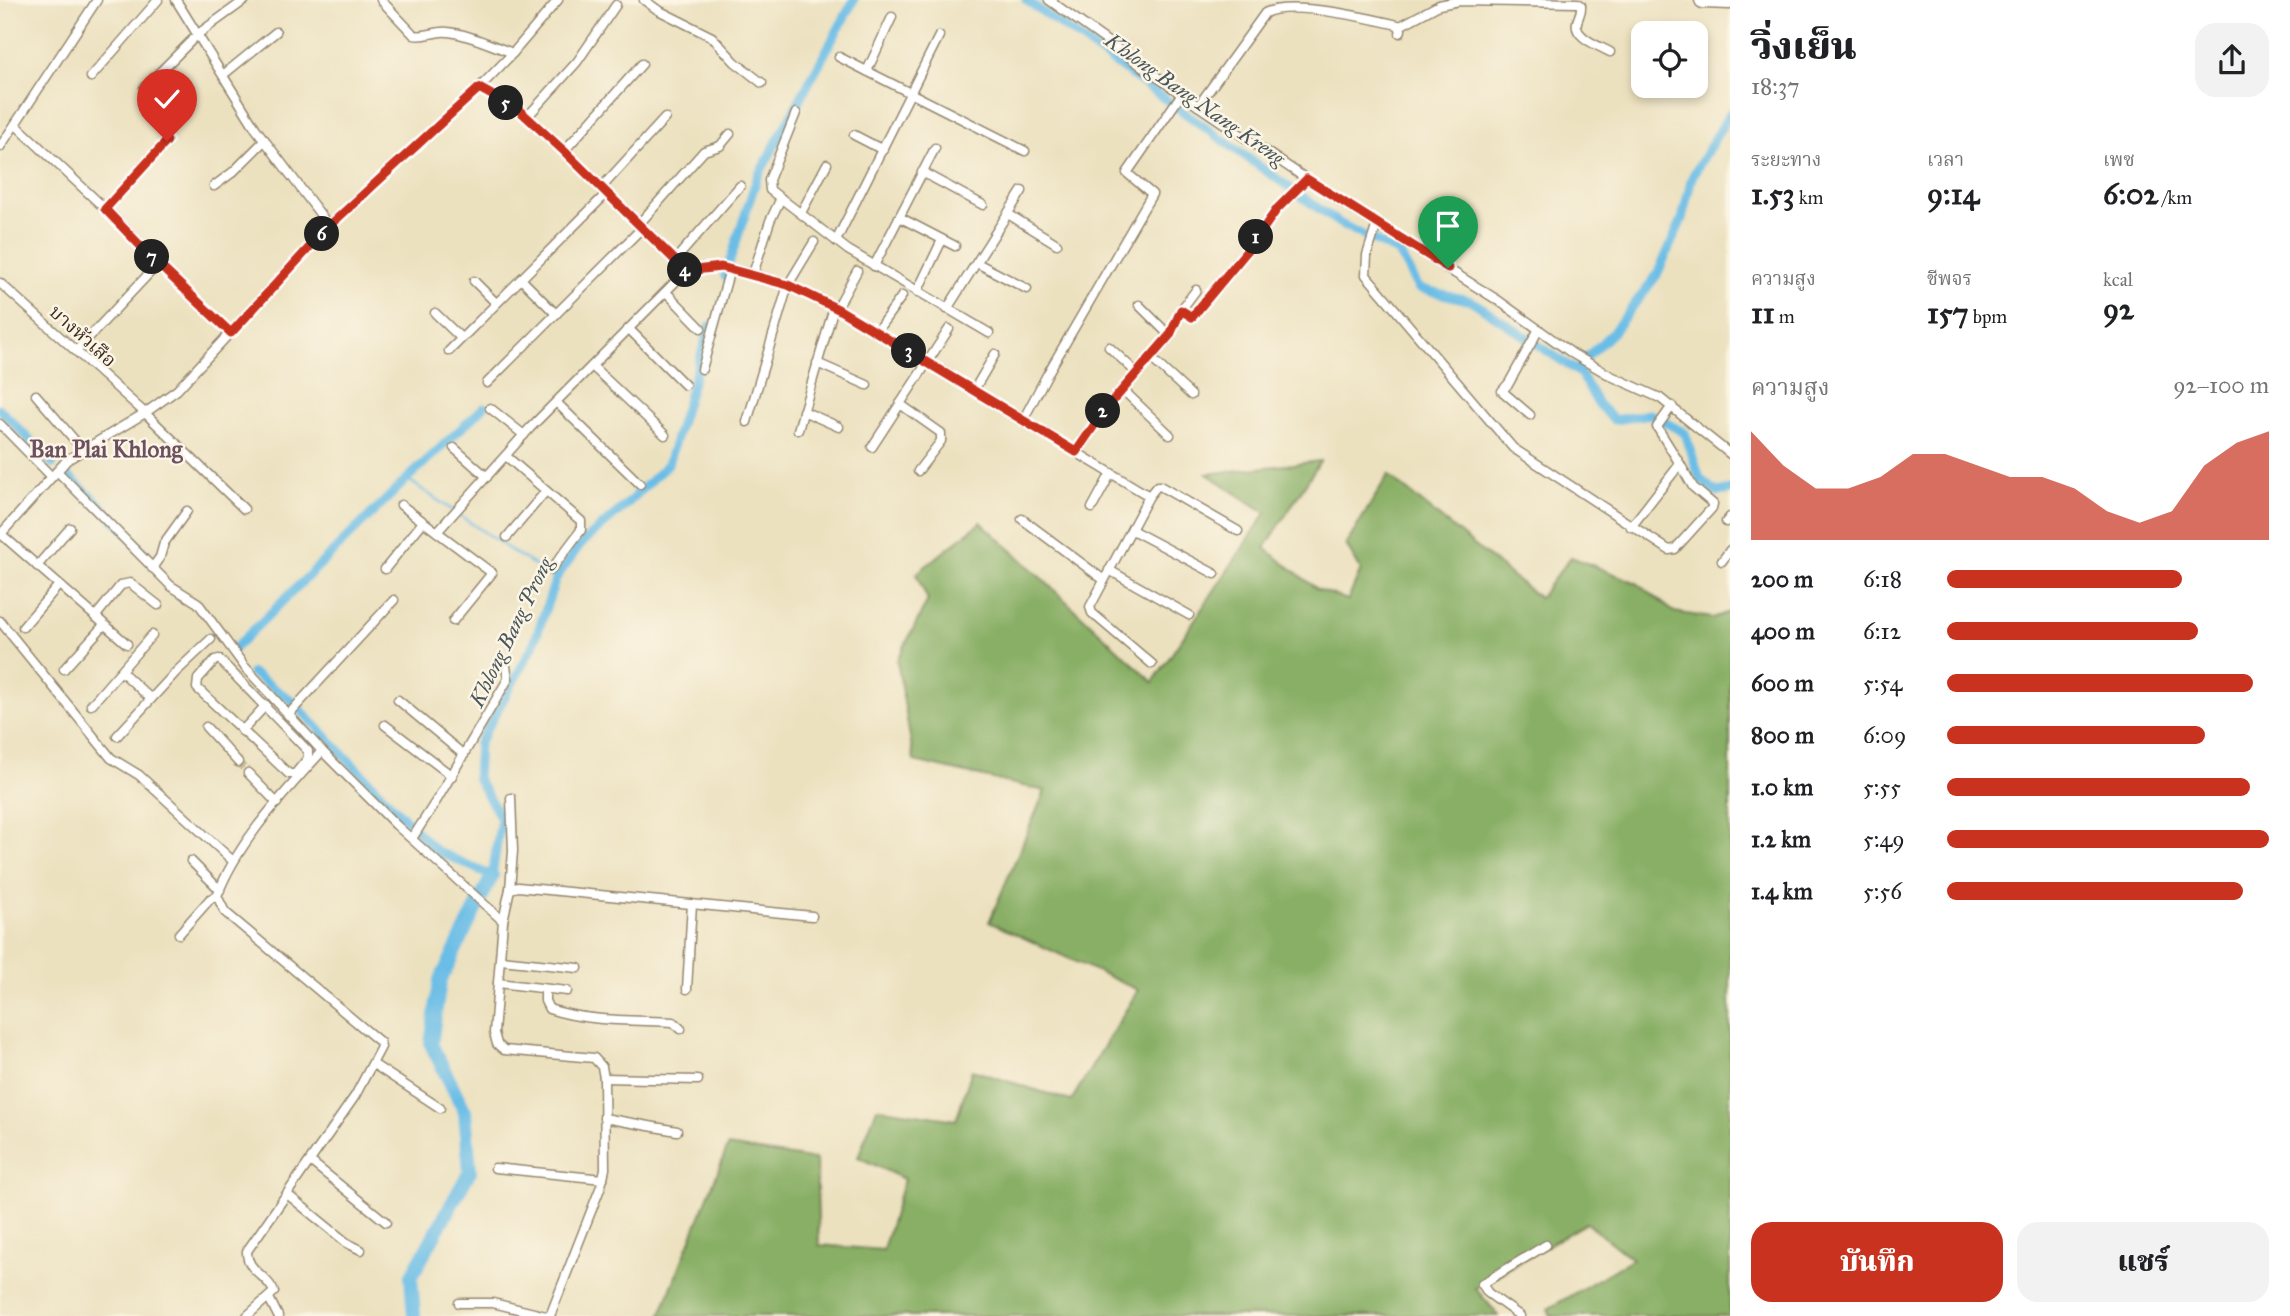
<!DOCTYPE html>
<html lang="th">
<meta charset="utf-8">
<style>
body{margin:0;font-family:"IM FELL Great Primer","Noto Serif Thai",serif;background:#f2f2f2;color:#202124;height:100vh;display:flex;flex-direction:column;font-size:26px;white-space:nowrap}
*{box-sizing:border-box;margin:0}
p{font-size:23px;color:#757577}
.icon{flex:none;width:38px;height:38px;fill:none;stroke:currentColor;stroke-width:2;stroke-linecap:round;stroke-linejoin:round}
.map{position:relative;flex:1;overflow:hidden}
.details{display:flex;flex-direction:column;background:#fff;width:560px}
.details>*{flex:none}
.tools{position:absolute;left:1631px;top:21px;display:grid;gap:14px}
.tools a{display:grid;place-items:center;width:77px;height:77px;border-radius:14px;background:#fff;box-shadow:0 4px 10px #0003;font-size:35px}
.pin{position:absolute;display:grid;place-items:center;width:60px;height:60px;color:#fff;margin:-72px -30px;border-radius:50% 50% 50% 0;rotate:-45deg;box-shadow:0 0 7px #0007}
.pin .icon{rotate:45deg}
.km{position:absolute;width:35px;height:35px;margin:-18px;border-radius:50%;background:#222;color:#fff;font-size:19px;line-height:35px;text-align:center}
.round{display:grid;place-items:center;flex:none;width:74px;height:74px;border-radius:21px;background:#f2f2f2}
.head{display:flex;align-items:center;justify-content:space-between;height:119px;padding:0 21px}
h1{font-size:38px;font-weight:800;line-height:52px}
.metrics{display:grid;grid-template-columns:repeat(3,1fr);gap:10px;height:119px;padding:7px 21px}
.metrics div{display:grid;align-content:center}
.metrics b{font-size:30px;font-weight:800}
.metrics small{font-size:19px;font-weight:400}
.metrics p{font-size:19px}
.chart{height:196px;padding:14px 21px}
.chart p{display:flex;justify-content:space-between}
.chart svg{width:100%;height:126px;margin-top:7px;fill:#c8321e;opacity:.7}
.primary-button{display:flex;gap:14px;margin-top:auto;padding:14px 21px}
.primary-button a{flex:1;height:80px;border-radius:21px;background:#c8321e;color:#fff;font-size:28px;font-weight:800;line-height:80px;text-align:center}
.primary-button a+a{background:#f2f2f2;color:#202124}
ul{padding:0 21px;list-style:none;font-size:23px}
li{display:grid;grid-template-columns:112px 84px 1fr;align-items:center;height:52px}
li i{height:18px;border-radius:9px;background:#c8321e}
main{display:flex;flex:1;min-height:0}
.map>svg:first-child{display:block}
.forest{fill:#88af65;stroke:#626c42;stroke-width:2}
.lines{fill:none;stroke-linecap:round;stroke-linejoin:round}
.stream{stroke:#6abde6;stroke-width:2.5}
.canal{stroke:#6abde6;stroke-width:9}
.river{stroke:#6abde6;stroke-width:14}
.street-tunnel{stroke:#c9bc9f;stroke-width:8;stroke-dasharray:8 4;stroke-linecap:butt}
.street-casing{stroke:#94866e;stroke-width:11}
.highway-casing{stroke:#94866e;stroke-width:19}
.street{stroke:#fff;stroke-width:8}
.highway{stroke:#fff;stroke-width:16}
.route-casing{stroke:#fff;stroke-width:14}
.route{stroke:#c8321e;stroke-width:9}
.labels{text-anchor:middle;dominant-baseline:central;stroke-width:5;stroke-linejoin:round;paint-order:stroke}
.street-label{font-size:19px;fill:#3b2a1e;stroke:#fcf5e5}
.water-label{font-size:21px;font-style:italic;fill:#49565a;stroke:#fcf5e5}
.quarter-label{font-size:23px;font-weight:bold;fill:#6a5060;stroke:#fcf5e5}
</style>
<main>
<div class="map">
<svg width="1730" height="1316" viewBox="0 0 1730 1316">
<rect width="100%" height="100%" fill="#fcf5e5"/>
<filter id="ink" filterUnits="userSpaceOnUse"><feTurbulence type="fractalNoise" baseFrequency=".0143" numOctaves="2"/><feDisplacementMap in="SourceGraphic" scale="14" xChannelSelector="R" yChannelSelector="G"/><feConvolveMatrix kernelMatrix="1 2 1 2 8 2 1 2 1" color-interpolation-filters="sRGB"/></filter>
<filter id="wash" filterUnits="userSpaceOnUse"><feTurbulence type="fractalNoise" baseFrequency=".00686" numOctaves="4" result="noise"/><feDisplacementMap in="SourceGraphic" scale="28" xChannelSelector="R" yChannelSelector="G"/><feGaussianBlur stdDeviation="1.57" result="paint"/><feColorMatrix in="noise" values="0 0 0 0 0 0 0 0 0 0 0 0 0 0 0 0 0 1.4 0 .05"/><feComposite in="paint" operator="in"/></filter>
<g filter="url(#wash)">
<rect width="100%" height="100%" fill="#ece1bf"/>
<!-- forest -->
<path class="forest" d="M1320,461L1265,548L1317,589L1348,600L1361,570L1346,545L1388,475L1539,598L1571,557L1637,583L1674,612L1712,618L1730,612V1316H1551L1548,1309L1632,1259L1586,1223L1475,1288L1499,1316H660L728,1146L816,1160L819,1245L883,1250L904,1179L858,1157L877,1108L956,1120L972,1070L1071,1101L1138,990L989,922L1045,791L914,761L897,661L928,600L916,574L981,522L1153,682L1266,513L1207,474Z"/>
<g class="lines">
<!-- stream -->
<path class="stream" d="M407,479L513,552L556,578"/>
<!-- canal -->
<g class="canal">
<path d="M1026,0L1339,223L1399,253L1418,288L1472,301L1580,373L1598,404L1614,420L1650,414L1685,433L1700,479L1716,492L1730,490"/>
<path d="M725,276L757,178L854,0"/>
<path d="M1577,371L1588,356L1613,332L1657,275L1682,219L1692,177L1730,113"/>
<path d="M0,409L53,464"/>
<path d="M65,473L100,504L150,559"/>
<path d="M233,650L407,479L484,407"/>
<path d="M252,673L291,700L435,850L492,876L501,818L477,778L479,743L533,646L556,578L580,545L627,504L668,464L710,326"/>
</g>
<!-- river -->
<path class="river" d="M414,1316L411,1277L470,1171L465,1112L431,1044L440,981L492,876"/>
</g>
</g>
<g filter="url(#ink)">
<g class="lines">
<!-- street-tunnel -->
<path class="street-tunnel" d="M238,762L248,773"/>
<!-- street casing -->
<g class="street-casing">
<g id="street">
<path d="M176,0L256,129L329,226"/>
<path d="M381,0L414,35C426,38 436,30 448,32C469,34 492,46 513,53"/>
<path d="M644,0L658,10L712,37L735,62L762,83"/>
<path d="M1049,0L1198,106L1329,194L1499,301L1573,354L1611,376L1660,398L1730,454"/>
<path d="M1400,26L1439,5L1459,1L1578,3L1581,5C1582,12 1579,15 1577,22C1573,37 1599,46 1610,52"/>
<path d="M839,57L1025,151"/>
<path d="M867,71L892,17"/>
<path d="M223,75L276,32"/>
<path d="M91,77L158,0"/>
<path d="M144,88L198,34L245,0"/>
<path d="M479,88L519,110L564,151L686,271L721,267L753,274L788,285L838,309L1149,496L1090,607L1092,613L1152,664"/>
<path d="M1198,106L1265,13C1290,0 1368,18 1398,25L1401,30L1400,33"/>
<path d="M796,113L769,180L770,190L848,250L989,333"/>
<path d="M527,117L577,62L616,5"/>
<path d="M16,125L114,217L158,264L231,333"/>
<path d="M854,135L883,150"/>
<path d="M0,147L97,0"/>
<path d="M564,151L642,64"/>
<path d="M922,172L983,205"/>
<path d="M214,186L233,172L265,140"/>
<path d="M602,187L665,118"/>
<path d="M105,209L167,141"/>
<path d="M801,213L827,164"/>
<path d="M1008,214L1057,244"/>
<path d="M899,217L955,246"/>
<path d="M639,224L704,151L720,146L730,134"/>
<path d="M1377,224L1367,255L1366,275L1513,448L1669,550L1675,549L1712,508L1713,504L1693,487L1680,464L1631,527"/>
<path d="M836,241L939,36"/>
<path d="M675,260L740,186"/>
<path d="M977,263L1027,289"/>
<path d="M874,266L935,148"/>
<path d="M753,274L770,221L781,198"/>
<path d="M521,279L556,314"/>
<path d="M474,281L496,303"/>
<path d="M0,283L145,413L244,509"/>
<path d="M666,292L701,328"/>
<path d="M917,292L942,240"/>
<path d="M1139,305L1170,336"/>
<path d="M837,308L857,271"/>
<path d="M947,309L1022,191"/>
<path d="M1181,310L1196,290"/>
<path d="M435,313L461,338"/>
<path d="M629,329L685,385"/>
<path d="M876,332L902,296"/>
<path d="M1109,347L1137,373"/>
<path d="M77,350L158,264"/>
<path d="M449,351L607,193"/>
<path d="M1152,359L1191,395"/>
<path d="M817,363L867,385"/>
<path d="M592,366L665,435"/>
<path d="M702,369L730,269"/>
<path d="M487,383L642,228"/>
<path d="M1122,389L1170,435"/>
<path d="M974,390L995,354"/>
<path d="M36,395L83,450"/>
<path d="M556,402L640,484"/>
<path d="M900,404L941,433V441L918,471"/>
<path d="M1672,406L1657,427L1680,464"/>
<path d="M490,408L524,435"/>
<path d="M803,411L839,427"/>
<path d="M1530,415L1502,391L1509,383L1539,329"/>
<path d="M1023,420L1048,373L1152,194L1127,173L1181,95"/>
<path d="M747,422L788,285L814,242"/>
<path d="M0,424L52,477"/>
<path d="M798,430L834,307"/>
<path d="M872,447L949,329"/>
<path d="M454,448L487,477"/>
<path d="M1076,452L1104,411L1170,336L1181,310L1192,317L1251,246L1277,209L1307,179"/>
<path d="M506,456L581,521V530L551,570"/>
<path d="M57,471L171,586L198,603L245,667L322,751L396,825L503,921L494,1033L497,1044L504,1050L594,1058L602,1067L604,1078L605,1169L601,1186L550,1316"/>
<path d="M1149,496L1157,486H1160L1238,531"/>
<path d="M401,505L492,573L453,621"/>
<path d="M1092,508L1111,473"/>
<path d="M1022,519L1104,580"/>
<path d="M1726,522L1730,517"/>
<path d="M1132,530L1215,574"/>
<path d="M437,532L530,428L686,271"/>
<path d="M1,534L127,644"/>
<path d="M0,535L67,460L145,413L177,390L329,226L479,88L513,53L558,0"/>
<path d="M507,537L546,491"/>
<path d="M1722,561L1730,550"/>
<path d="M37,566L70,528"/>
<path d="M152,568L160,557L164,543L187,511"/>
<path d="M385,569L423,522"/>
<path d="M1109,570L1189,615"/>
<path d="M95,617L121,585L130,583L158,605"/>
<path d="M0,621L111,758L139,775L233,861"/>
<path d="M23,627L58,586"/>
<path d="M219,659L308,751V758L295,774H289L197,688L198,679L215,660Z"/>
<path d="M64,669L104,625"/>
<path d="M121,671L151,699"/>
<path d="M398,700L464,755"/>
<path d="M91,705L152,635"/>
<path d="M288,715L394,600"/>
<path d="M385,725L452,776"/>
<path d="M206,727L238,762"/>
<path d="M242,731L266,705"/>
<path d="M117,736L176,672L211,639"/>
<path d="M248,773L277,803"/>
<path d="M413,837L438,798L508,679L506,666"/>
<path d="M191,861L220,890"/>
<path d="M510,889L513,851L511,798"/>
<path d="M503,921L510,889L518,887L812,916"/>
<path d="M179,934L210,899L217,896"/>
<path d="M501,960L578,968"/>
<path d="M498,983L567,991"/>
<path d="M545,989V1001L549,1009C588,1022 632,1020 673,1022L681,1029"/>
<path d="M687,989L692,904"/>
<path d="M373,1064L440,1108"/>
<path d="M604,1078L698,1080"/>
<path d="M604,1118L677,1131"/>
<path d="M310,1161L386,1222"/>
<path d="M495,1168L603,1179"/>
<path d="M287,1194L347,1243L361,1250"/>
<path d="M269,1298L278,1316"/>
<path d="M459,1303H493L546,1316"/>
<path d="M247,1316L274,1292C268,1275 246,1271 247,1251L355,1096L381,1047L380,1042L225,912L217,896C238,841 283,795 322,751"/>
<path d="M1520,1316L1488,1293L1482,1284L1546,1245"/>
</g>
</g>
<!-- highway casing -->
<g class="highway-casing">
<path id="highway" d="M1703,0L1730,1"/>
</g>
<!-- street -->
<use href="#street" class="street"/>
<!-- highway -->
<use href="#highway" class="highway"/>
</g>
</g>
<g class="lines" filter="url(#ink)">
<!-- route casing -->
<g class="route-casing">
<path id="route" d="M167,141L105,209L158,264L231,333L329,226L479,88L519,110L564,151L686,271L721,267L788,285L838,309L1076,452L1104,411L1170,335L1181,310L1192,317L1251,246L1277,209L1307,179L1448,268"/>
</g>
<!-- route -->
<use href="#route" class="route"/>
</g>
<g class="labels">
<!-- street labels -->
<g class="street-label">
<text transform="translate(83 336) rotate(42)">บางหัวเสือ</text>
</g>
<!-- water labels -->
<g class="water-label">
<text transform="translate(1195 99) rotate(35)">Khlong Bang Nang Kreng</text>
<text transform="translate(511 632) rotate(-64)">Khlong Bang Prong</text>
</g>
<!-- quarter labels -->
<g class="quarter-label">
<text x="106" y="449">Ban Plai Khlong</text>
</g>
</g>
</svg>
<div class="tools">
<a><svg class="icon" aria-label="locate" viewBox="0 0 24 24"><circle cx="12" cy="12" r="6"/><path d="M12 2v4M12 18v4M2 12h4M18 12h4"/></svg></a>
</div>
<div class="pin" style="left:1448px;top:268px;background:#1e9e55"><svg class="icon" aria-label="arrive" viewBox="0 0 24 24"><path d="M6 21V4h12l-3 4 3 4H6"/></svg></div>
<div class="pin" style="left:167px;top:141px;background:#d93025"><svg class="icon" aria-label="check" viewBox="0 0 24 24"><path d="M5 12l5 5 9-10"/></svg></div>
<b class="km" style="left:1256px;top:237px">1</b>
<b class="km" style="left:1103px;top:411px">2</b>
<b class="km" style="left:909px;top:351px">3</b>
<b class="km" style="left:685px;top:270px">4</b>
<b class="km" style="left:506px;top:103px">5</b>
<b class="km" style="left:322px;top:234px">6</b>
<b class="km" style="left:152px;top:257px">7</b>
</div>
<section class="details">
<div class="head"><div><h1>วิ่งเย็น</h1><p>18:37</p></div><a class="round"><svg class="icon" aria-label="share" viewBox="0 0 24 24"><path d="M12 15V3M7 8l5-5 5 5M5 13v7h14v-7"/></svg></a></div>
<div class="metrics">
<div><p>ระยะทาง</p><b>1.53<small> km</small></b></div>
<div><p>เวลา</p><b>9:14</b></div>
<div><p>เพซ</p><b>6:02<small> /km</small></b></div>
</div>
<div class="metrics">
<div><p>ความสูง</p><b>11<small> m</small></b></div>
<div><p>ชีพจร</p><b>157<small> bpm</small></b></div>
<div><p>kcal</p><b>92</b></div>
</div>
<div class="chart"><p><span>ความสูง</span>92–100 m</p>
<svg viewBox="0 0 160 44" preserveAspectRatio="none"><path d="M0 44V6L10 18L20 26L30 26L40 22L50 14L60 14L70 18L80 22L90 22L100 26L110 34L120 38L130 34L140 18L150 10L160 6V44z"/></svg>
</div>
<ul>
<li><b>200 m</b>6:18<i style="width:73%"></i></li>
<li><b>400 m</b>6:12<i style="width:78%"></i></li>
<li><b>600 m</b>5:54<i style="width:95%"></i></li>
<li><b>800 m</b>6:09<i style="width:80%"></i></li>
<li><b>1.0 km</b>5:55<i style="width:94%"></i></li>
<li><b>1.2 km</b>5:49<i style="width:100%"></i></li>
<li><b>1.4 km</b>5:56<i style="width:92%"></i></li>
</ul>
<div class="primary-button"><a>บันทึก</a><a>แชร์</a></div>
</section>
</main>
